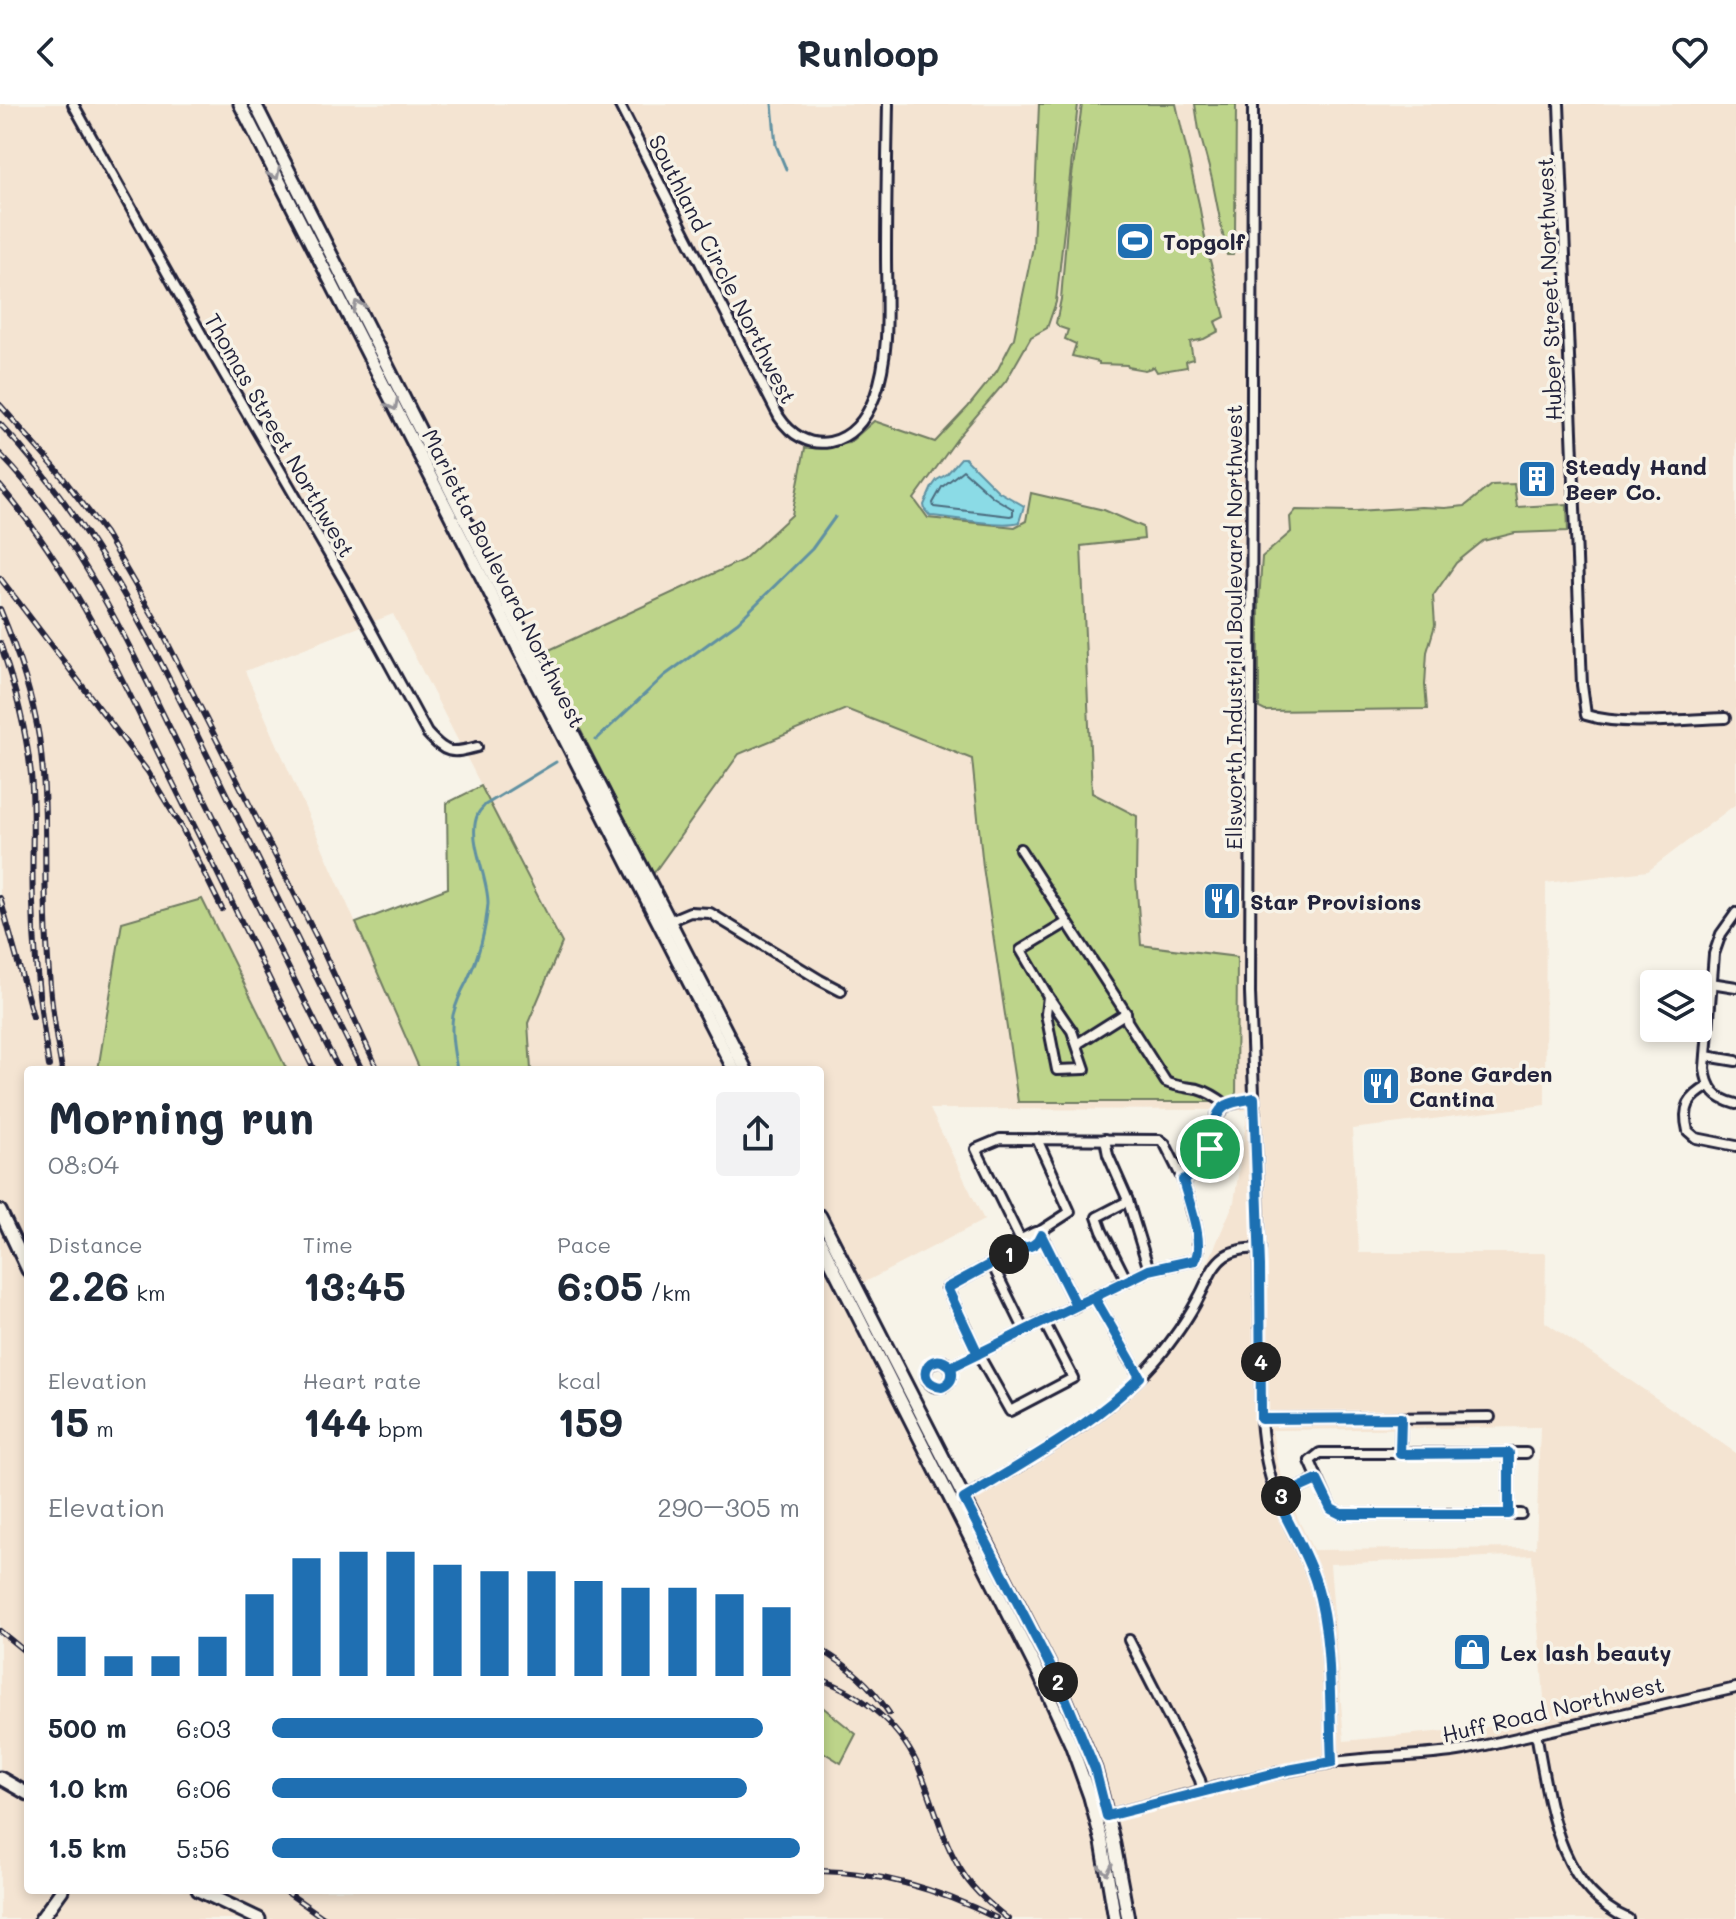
<!DOCTYPE html>
<meta charset="utf-8">
<style>
body{margin:0;font-family:Mali,sans-serif;background:#f2f2f3;color:#1f2937;height:100vh;display:flex;flex-direction:column;font-size:30px;white-space:nowrap}
*{box-sizing:border-box;margin:0}
p{font-size:26px;color:#747a83}
.icon{flex:none;width:44px;height:44px;fill:none;stroke:currentColor;stroke-width:2;stroke-linecap:round;stroke-linejoin:round}
.map{position:relative;flex:1;overflow:hidden}
.sheet{position:absolute;left:24px;top:962px;width:800px;height:828px;display:flex;flex-direction:column;background:#fff;border-radius:8px;box-shadow:0 4px 12px #0003}
.sheet>*{flex:none}
.buttons{position:absolute;left:1640px;top:866px;display:grid;gap:16px}
.buttons a{display:grid;place-items:center;width:72px;height:72px;border-radius:8px;background:#fff;box-shadow:0 4px 12px #0003;font-size:40px}
.pin{position:absolute;display:grid;place-items:center;width:68px;height:68px;color:#fff;margin:-34px;border:4px solid #fff;border-radius:50%;box-shadow:0 2px 8px #0007}
.km{position:absolute;width:40px;height:40px;margin:-20px;border-radius:50%;background:#222;color:#fff;font-size:22px;line-height:40px;text-align:center}
.round{display:grid;place-items:center;flex:none;width:84px;height:84px;border-radius:8px;background:#f2f2f3}
.headline{display:flex;align-items:center;justify-content:space-between;height:136px;padding:0 24px}
h1{font-size:44px;font-weight:700;line-height:60px}
.figures{display:grid;grid-template-columns:repeat(3,1fr);gap:12px;height:136px;padding:8px 24px}
.figures div{display:grid;align-content:center}
.figures b{font-size:40px;font-weight:700}
.figures small{font-size:22px;font-weight:400}
.figures p{font-size:22px}
.chart{height:224px;padding:16px 24px}
.chart p{display:flex;justify-content:space-between}
.chart svg{width:100%;height:144px;margin-top:8px;stroke:#1f6fb2;stroke-width:6}
ul{padding:0 24px;list-style:none;font-size:26px}
li{display:grid;grid-template-columns:128px 96px 1fr;align-items:center;height:60px}
li i{height:20px;border-radius:10px;background:#1f6fb2}
header{display:flex;justify-content:space-between;align-items:center;height:104px;padding:0 24px;background:#fff;font-size:36px;font-weight:700}
.map>svg:first-child{display:block}
.built{fill:#f4e4d2;fill-rule:evenodd}
.green{fill:#bdd48a;stroke:#707b62;stroke-width:2}
.water{fill:#8bdbe6;stroke:#6191a2;stroke-width:2}
.lines{fill:none;stroke-linecap:round;stroke-linejoin:round}
.shore{stroke:#4c6c7f;stroke-width:2}
.stream{stroke:#6191a2;stroke-width:3}
.street-casing{stroke:#22223b;stroke-width:14}
.secondary-casing{stroke:#22223b;stroke-width:17}
.street{stroke:#f7f3e8;stroke-width:8}
.secondary{stroke:#f7f3e8;stroke-width:11}
.rail-casing{stroke:#22223b;stroke-width:6}
.rail{stroke:#f7f3e8;stroke-width:3;stroke-dasharray:9;stroke-linecap:butt}
.oneway{stroke:#97959a}
.route-casing{stroke:#fff;stroke-width:16}
.route{stroke:#1f6fb2;stroke-width:10}
.labels{text-anchor:middle;dominant-baseline:central;stroke-width:7;stroke-linejoin:round;paint-order:stroke}
.poi-label{font-size:22px;font-weight:bold;fill:#22223b;stroke:#f7f3e8;text-anchor:start}
.street-label{font-size:22px;fill:#22223b;stroke:#f7f3e8}
</style>
<header><svg class="icon" aria-label="back" viewBox="0 0 24 24"><path d="M15 5l-7 7 7 7"/></svg>Runloop<svg class="icon" aria-label="heart" viewBox="0 0 24 24"><path d="M12 20l-8-8c-3-5 5-10 8-4 3-6 11-1 8 4z"/></svg></header>
<div class="map">
<svg width="1736" height="1815" viewBox="0 0 1736 1815">
<rect width="100%" height="100%" fill="#f7f3e8"/>
<filter id="ink" filterUnits="userSpaceOnUse"><feTurbulence type="fractalNoise" baseFrequency=".0125" numOctaves="2"/><feDisplacementMap in="SourceGraphic" scale="16" xChannelSelector="R" yChannelSelector="G"/><feConvolveMatrix kernelMatrix="1 2 1 2 8 2 1 2 1" color-interpolation-filters="sRGB"/></filter>
<g filter="url(#ink)">
<!-- built -->
<path class="built" d="M0,0H1039L1033,143L1014,234L997,267L968,303L934,339L875,317L849,339L805,344L792,411L743,456L533,554L573,611L653,769L739,650L846,605L973,655L983,763L1141,841L1136,774L1137,712L1092,689L1081,441L1144,435L1031,389L1026,417L1015,423L928,414L914,395L959,332L1006,277L1031,233L1047,224L1056,198L1078,0H1736V700L1648,767L1546,779L1545,1001L1352,1025L1359,1149H1546L1545,1218L1736,1349V1815H0ZM393,510L562,839L527,919L531,966H820V1786H28V966H98L122,818L201,795L287,966H420L245,567ZM930,1005L1248,1006L1234,1098L1186,1210L1140,1273L1113,1297L951,1398L846,1188L984,1116ZM1540,1323L1536,1444L1313,1446L1298,1415L1278,1362L1272,1326ZM1532,1451L1546,1617L1344,1637L1330,1460Z"/>
<!-- green -->
<g class="green">
<path d="M1039,0H1078L1056,198L1047,224L1031,233L1006,277L959,332L914,395L928,414L1015,423L1026,417L1031,389L1104,406L1143,423L1144,435L1081,442L1092,689L1137,712L1136,774L1141,841L1237,853L1236,998H1018L983,763L972,655L846,605L739,650L653,770L573,611L532,554L743,456L792,411L805,344L849,339L874,317L935,338L968,303L997,267L1014,234L1033,143Z"/>
<path d="M1082,0H1176L1199,100L1207,145L1225,213L1215,218L1219,227L1204,235L1190,238L1193,255L1186,257L1187,263L1157,268L1154,263L1145,266L1128,263L1127,261L1099,260V258L1072,252L1076,240L1065,235L1068,226L1059,223L1056,219L1061,195L1070,86Z"/>
<path d="M1195,0H1236L1235,132L1233,151H1227L1212,75L1199,26Z"/>
<path d="M1514,380L1517,403L1567,400L1568,427L1515,429L1483,437L1456,459L1433,492L1435,521L1427,548L1425,581L1427,605L1265,607L1259,604V497L1262,453L1291,428L1290,413L1296,406L1356,407L1421,403L1445,404L1465,402L1491,381Z"/>
<path d="M481,682L562,839L528,919L531,966H420L356,819L448,784L447,699Z"/>
<path d="M202,795L287,966H98L122,818Z"/>
<path d="M820,1601L856,1630L841,1659L820,1646Z"/>
</g>
<!-- water -->
<path class="water" d="M961,354H965L998,387L1024,402L1019,418C1002,424 952,413 930,412L925,406L924,401L932,383L937,376L947,370Z"/>
<g class="lines">
<!-- shore -->
<path class="shore" d="M963,366L993,393L1013,405V411L1010,412L934,403L933,399L942,383Z"/>
<!-- stream -->
<g class="stream">
<path d="M772,0L776,41L786,65"/>
<path d="M596,636L664,572L738,518L812,445L835,413"/>
<path d="M457,966C454,948 450,929 453,911C456,899 461,888 467,877C478,854 486,826 488,800C489,774 466,734 478,710C479,707 483,704 485,701L556,658"/>
</g>
<!-- street casing -->
<g class="street-casing">
<g id="street">
<path d="M73,0L204,235L346,480L427,629C446,650 450,650 477,643"/>
<path d="M619,0L779,313C791,331 809,342 830,338C854,333 867,313 875,292C891,249 886,198 886,152C886,102 887,51 888,0"/>
<path d="M1253,0L1250,889L1259,1114L1261,1315C1263,1342 1267,1368 1277,1393C1288,1421 1305,1447 1315,1476C1333,1530 1329,1602 1332,1658"/>
<path d="M1559,0L1582,581L1586,611C1624,623 1685,615 1725,614"/>
<path d="M1020,745L1126,909L1127,917L1166,978C1177,983 1186,983 1198,985C1209,988 1218,994 1227,1001"/>
<path d="M1736,809L1721,830L1714,850L1705,964C1707,985 1716,995 1736,1000"/>
<path d="M666,818L690,808L710,809L820,876L841,887"/>
<path d="M1711,879L1736,883"/>
<path d="M1048,892L1046,910L1057,966L1085,965L1072,927L1048,892L1021,846L1066,819"/>
<path d="M1077,940L1126,909"/>
<path d="M1706,952L1736,957"/>
<path d="M1709,982C1689,993 1682,1003 1688,1027L1696,1034L1736,1042"/>
<path d="M1227,1001L1254,994"/>
<path d="M1037,1035L1070,1108L1039,1128"/>
<path d="M1105,1035L1108,1051L1127,1094L1149,1166"/>
<path d="M1035,1128H1039L1041,1131C1038,1140 1030,1144 1022,1143L1023,1134Z"/>
<path d="M1041,1131L1076,1201"/>
<path d="M1021,1137L976,1045L1000,1035L1160,1036L1165,1040L1183,1076"/>
<path d="M1022,1143L947,1184L978,1250L1010,1307L1073,1274L1044,1218"/>
<path d="M992,1160L1025,1227"/>
<path d="M1127,1177L1102,1127L1097,1113L1128,1097"/>
<path d="M1094,1193L1140,1273"/>
<circle cx="939" cy="1270" r="13"/>
<path d="M951,1263L1149,1166L1195,1156C1205,1139 1188,1096 1183,1076L1193,1071L1206,1058L1214,1032L1216,1013L1227,1001"/>
<path d="M1261,1315L1490,1313"/>
<path d="M1400,1350L1401,1314"/>
<path d="M1277,1394L1317,1376"/>
<path d="M961,1396C1032,1354 1109,1314 1162,1249C1176,1231 1189,1213 1199,1193C1207,1179 1211,1162 1225,1152C1236,1145 1247,1145 1260,1144"/>
<path d="M1509,1410V1349"/>
<path d="M1521,1410H1341L1331,1405L1310,1357L1320,1349H1526"/>
<path d="M1129,1536L1189,1653L1200,1676L1203,1688"/>
<path d="M1536,1629C1549,1697 1556,1783 1628,1815"/>
<path d="M1105,1712C1180,1693 1254,1671 1330,1659C1375,1651 1420,1654 1464,1646L1736,1584"/>
</g>
</g>
<!-- secondary casing -->
<g class="secondary-casing">
<g id="secondary">
<path d="M240,0L734,966"/>
<path d="M255,0L578,639L746,966"/>
<path d="M0,1107L28,1166"/>
<path d="M820,1112L1060,1582L1095,1665L1113,1735L1128,1815"/>
<path d="M820,1137L1039,1570L1071,1640L1090,1693L1102,1738L1115,1815"/>
<path d="M0,1674L28,1690"/>
<path d="M198,1786L259,1815"/>
<path d="M41,1815L62,1786"/>
</g>
</g>
<!-- street -->
<use href="#street" class="street"/>
<!-- secondary -->
<use href="#secondary" class="secondary"/>
<!-- rail casing -->
<g class="rail-casing">
<g id="rail">
<path d="M0,301L57,366L105,429L158,520L317,834L378,966"/>
<path d="M0,320C96,421 153,542 214,665C263,765 313,866 362,966"/>
<path d="M0,350C80,432 130,543 180,645C233,752 286,859 339,966"/>
<path d="M0,382C72,466 118,567 166,665C216,765 265,866 314,966"/>
<path d="M0,474L148,668L182,724L222,805"/>
<path d="M0,505C17,546 32,588 39,633C49,701 43,770 47,839C49,882 54,924 62,966"/>
<path d="M0,539C15,582 26,625 31,670C35,712 31,756 33,798C34,853 40,908 49,962"/>
<path d="M0,794L33,913"/>
<path d="M0,1527L28,1550"/>
<path d="M820,1545C850,1563 870,1580 889,1609"/>
<path d="M820,1575C864,1590 904,1625 921,1669C936,1704 943,1740 964,1771C976,1789 992,1802 1008,1815"/>
<path d="M820,1767C882,1768 942,1787 996,1814"/>
<path d="M284,1786L325,1815"/>
</g>
</g>
<!-- rail -->
<use href="#rail" class="rail"/>
</g>
<!-- one-way arrows -->
<defs><path id="oneway-chevron" d="M-2-3.5L2.5 0L-2 3.5" fill="none" stroke-width="1.6" stroke-linecap="round" stroke-linejoin="round" transform="scale(2)"/></defs>
<g class="oneway">
<use href="#oneway-chevron" transform="translate(275 70) rotate(63)"/>
<use href="#oneway-chevron" transform="translate(358 202) rotate(-116)"/>
<use href="#oneway-chevron" transform="translate(393 301) rotate(63)"/>
<use href="#oneway-chevron" transform="translate(1106 1765) rotate(80)"/>
</g>
</g>
<g class="lines" filter="url(#ink)">
<!-- route casing -->
<g class="route-casing">
<path id="route" d="M1210,1045C1205,1060 1197,1068 1183,1076C1188,1096 1205,1139 1195,1156L1149,1166L951,1263C930,1242 911,1279 942,1283C951,1279 954,1273 951,1263L978,1250L947,1184L1022,1143C1030,1144 1038,1140 1041,1131L1076,1201L1094,1193L1140,1273C1089,1324 1025,1357 964,1395L1059,1579L1095,1665L1107,1712L1288,1666L1332,1658C1329,1599 1333,1536 1316,1479C1307,1449 1289,1422 1277,1394L1317,1376L1331,1405L1341,1410H1509V1349L1400,1350L1401,1314L1261,1315L1260,1162L1254,994C1247,996 1234,997 1227,1001C1212,1009 1214,1030 1210,1045"/>
</g>
<!-- route -->
<use href="#route" class="route"/>
</g>
<!-- icons -->
<defs>
<g id="stadium-square" transform="scale(2)"><rect x="-9" y="-9" width="18" height="18" rx="4" fill="#1f6fb2" stroke="#f7f3e8"/><path d="M0-5a6.5 5 0 1 0 0 10a6.5 5 0 1 0 0-10ZM-3.5-1.8h7v3.6h-7Z" fill="#fff"/></g>
<g id="building-square" transform="scale(2)"><rect x="-9" y="-9" width="18" height="18" rx="4" fill="#1f6fb2" stroke="#f7f3e8"/><path d="M-4-6H4V6H1V3H-1V6H-4ZM-2.5-4.3h1.7v1.8h-1.7ZM.8-4.3h1.7v1.8H.8ZM-2.5-1h1.7V.8h-1.7ZM.8-1h1.7V.8H.8Z" fill="#fff"/></g>
<g id="restaurant-square" transform="scale(2)"><rect x="-9" y="-9" width="18" height="18" rx="4" fill="#1f6fb2" stroke="#f7f3e8"/><path d="M-5-6h1v4h1v-4h1v4h1v-4h1v5L-1.5 .5V6h-2V.5L-5-1ZM5-6V6H3V1.5H1.5Q1.5-4 5-6Z" fill="#fff"/></g>
<g id="shop-square" transform="scale(2)"><rect x="-9" y="-9" width="18" height="18" rx="4" fill="#1f6fb2" stroke="#f7f3e8"/><path d="M-5-2.5h2.3a2.7 3.5 0 0 1 5.4 0H5L5.5 6h-11ZM-1.5-2.5h3a1.5 2.3 0 0 0-3 0Z" fill="#fff"/></g>
</defs>
<g fill-rule="evenodd">
<use href="#stadium-square" x="1135" y="137"/>
<use href="#building-square" x="1537" y="375"/>
<use href="#restaurant-square" x="1222" y="797"/>
<use href="#restaurant-square" x="1381" y="982"/>
<use href="#shop-square" x="1472" y="1548"/>
</g>
<g class="labels">
<!-- poi labels -->
<g class="poi-label">
<text x="1163" y="137">Topgolf</text>
<text x="1565" y="362">Steady Hand<tspan x="1565" dy="25">Beer Co.</tspan></text>
<text x="1250" y="797">Star Provisions</text>
<text x="1409" y="969">Bone Garden<tspan x="1409" dy="25">Cantina</tspan></text>
<text x="1500" y="1548">Lex lash beauty</text>
</g>
<!-- street labels -->
<g class="street-label">
<text transform="translate(723 165) rotate(63)">Southland Circle Northwest</text>
<text transform="translate(1549 185) rotate(-92)">Huber Street Northwest</text>
<text transform="translate(280 331) rotate(60)">Thomas Street Northwest</text>
<text transform="translate(504 474) rotate(63)">Marietta Boulevard Northwest</text>
<text transform="translate(1233 523) rotate(-90)">Ellsworth Industrial Boulevard Northwest</text>
<text transform="translate(1553 1605) rotate(-13)">Huff Road Northwest</text>
</g>
</g>
</svg>
<div class="buttons">
<a><svg class="icon" aria-label="layers" viewBox="0 0 24 24"><path d="M12 4l9 5-9 5-9-5zM3 14l9 5 9-5"/></svg></a>
</div>
<div class="pin" style="left:1210px;top:1045px;background:#1e9e55"><svg class="icon" aria-label="arrive" viewBox="0 0 24 24"><path d="M6 21V4h12l-3 4 3 4H6"/></svg></div>
<b class="km" style="left:1009px;top:1150px">1</b>
<b class="km" style="left:1058px;top:1578px">2</b>
<b class="km" style="left:1281px;top:1392px">3</b>
<b class="km" style="left:1261px;top:1258px">4</b>
<section class="sheet">
<div class="headline"><div><h1>Morning run</h1><p>08:04</p></div><a class="round"><svg class="icon" aria-label="share" viewBox="0 0 24 24"><path d="M12 15V3M7 8l5-5 5 5M5 13v7h14v-7"/></svg></a></div>
<div class="figures">
<div><p>Distance</p><b>2.26<small> km</small></b></div>
<div><p>Time</p><b>13:45</b></div>
<div><p>Pace</p><b>6:05<small> /km</small></b></div>
</div>
<div class="figures">
<div><p>Elevation</p><b>15<small> m</small></b></div>
<div><p>Heart rate</p><b>144<small> bpm</small></b></div>
<div><p>kcal</p><b>159</b></div>
</div>
<div class="chart"><p><span>Elevation</span>290–305 m</p>
<svg viewBox="0 0 160 44" preserveAspectRatio="none"><path d="M5 44V32M15 44V38M25 44V38M35 44V32M45 44V19M55 44V8M65 44V6M75 44V6M85 44V10M95 44V12M105 44V12M115 44V15M125 44V17M135 44V17M145 44V19M155 44V23"/></svg>
</div>
<ul>
<li><b>500 m</b>6:03<i style="width:93%"></i></li>
<li><b>1.0 km</b>6:06<i style="width:90%"></i></li>
<li><b>1.5 km</b>5:56<i style="width:100%"></i></li>
</ul>
</section>
</div>
